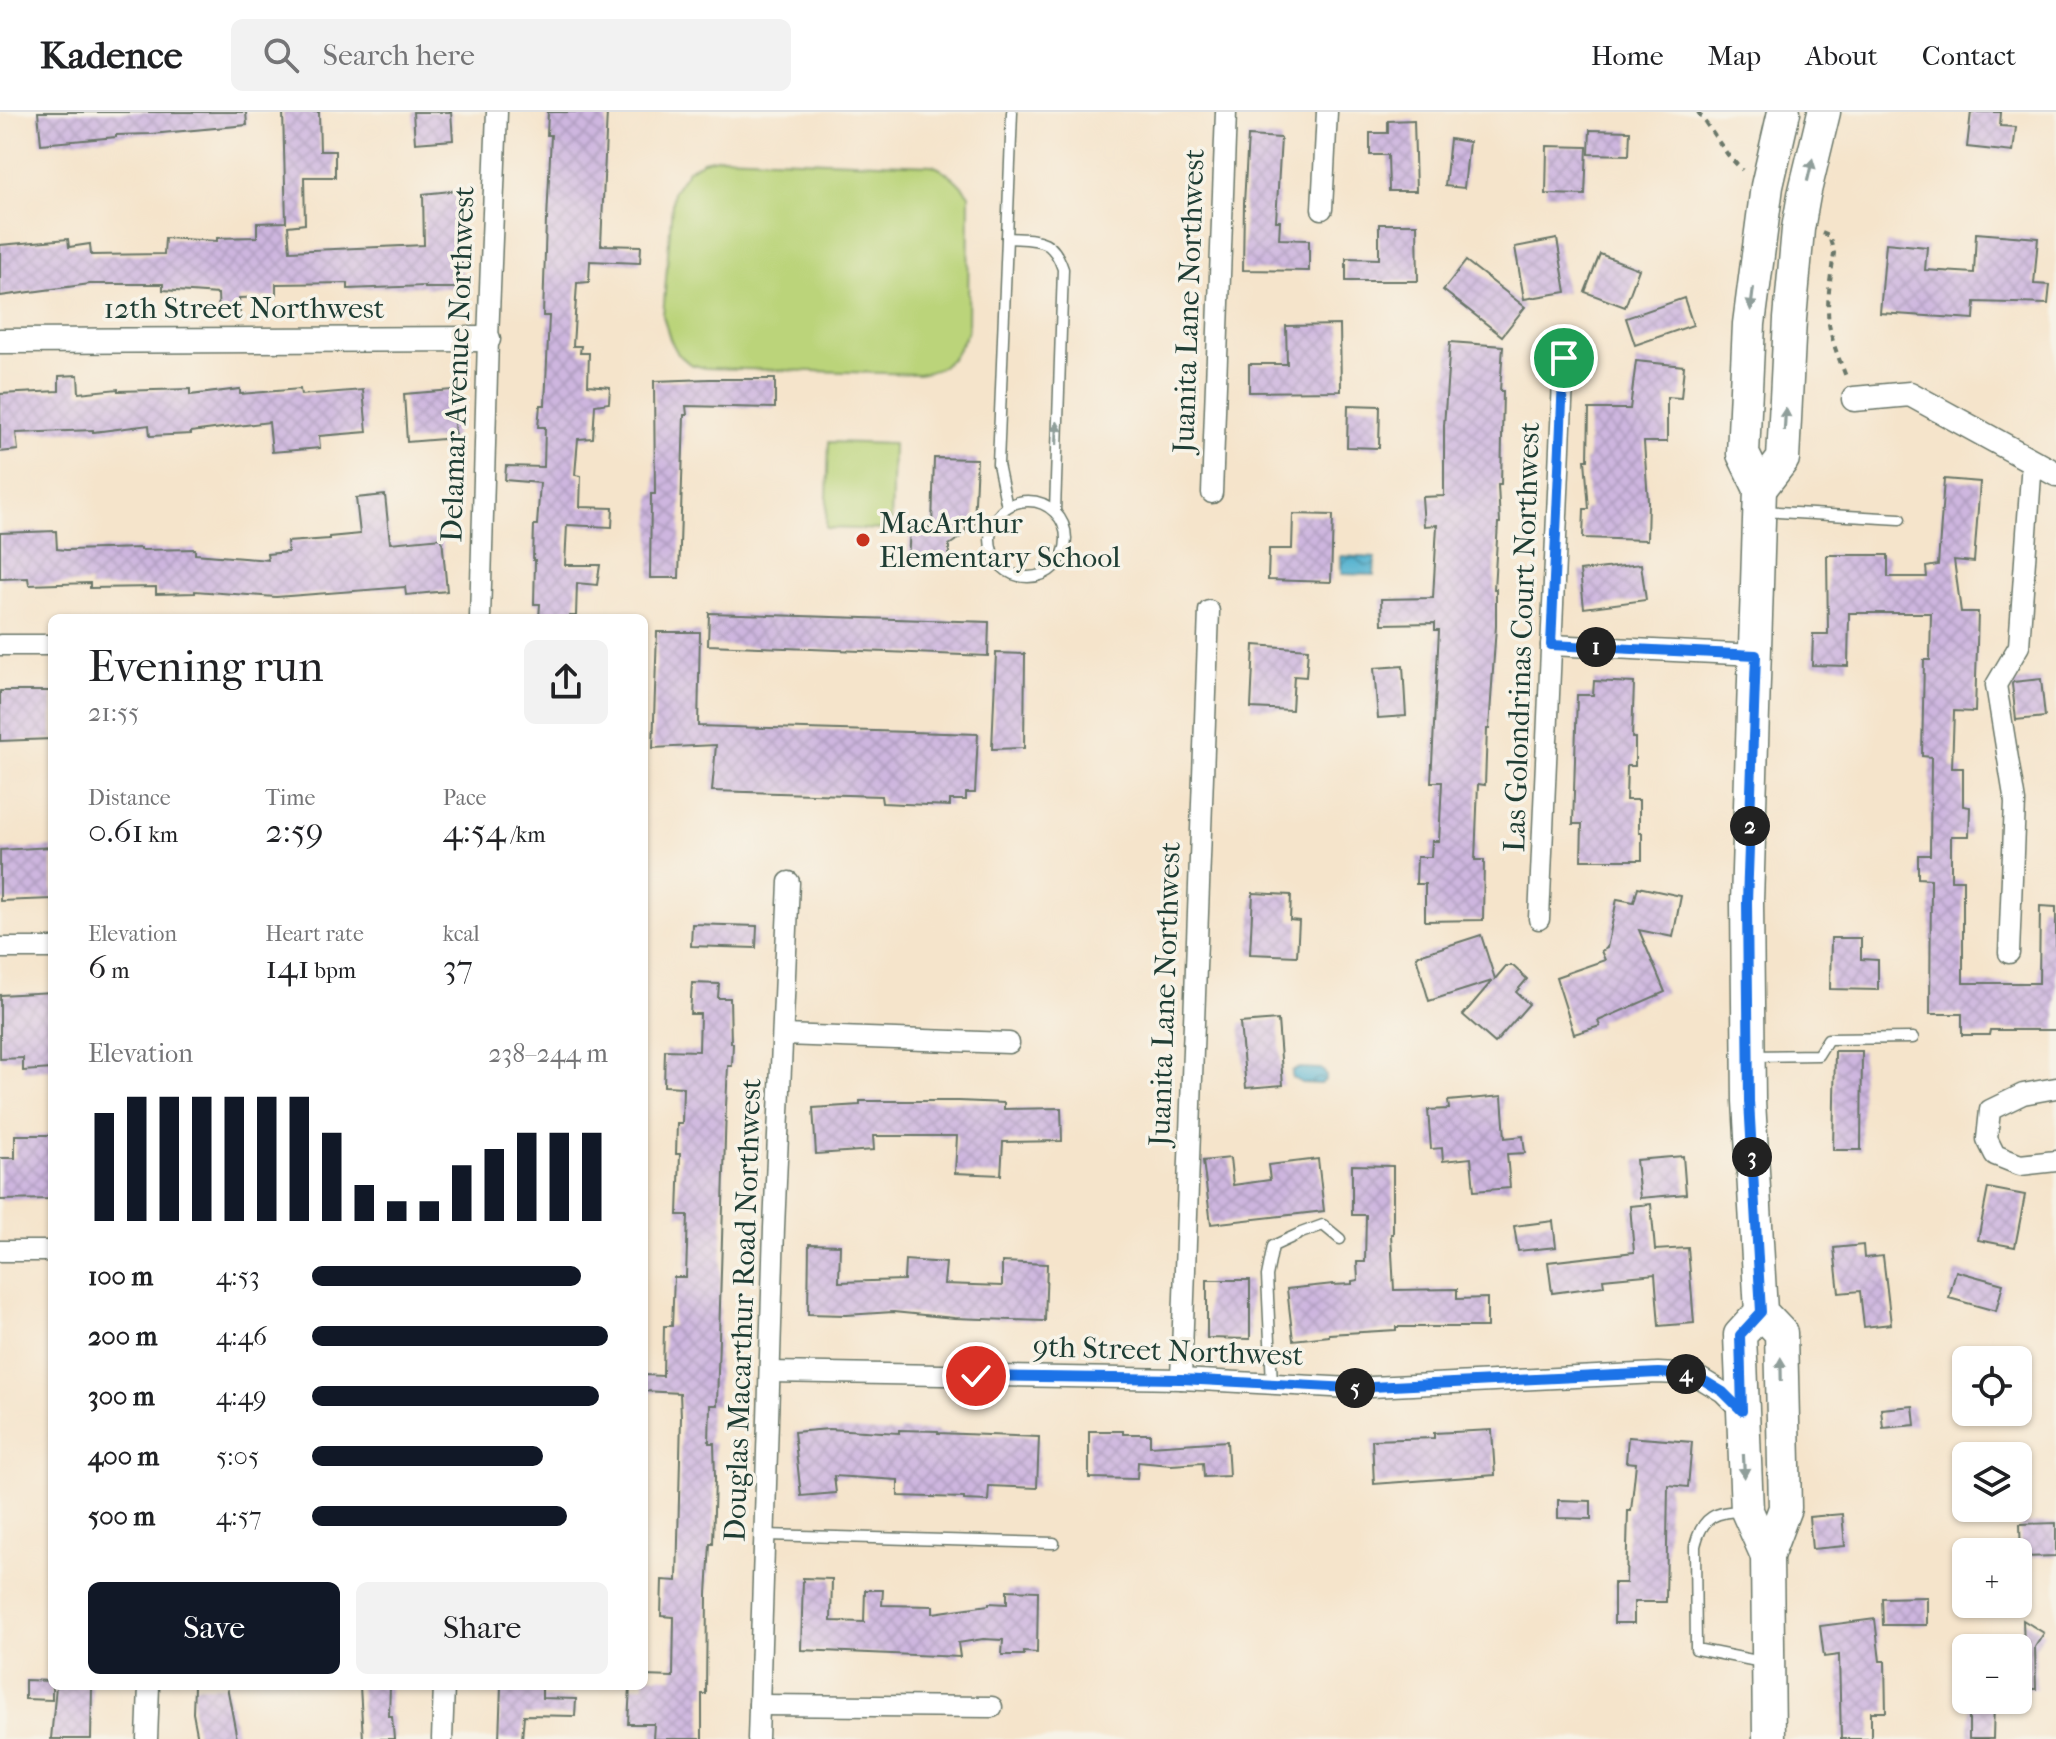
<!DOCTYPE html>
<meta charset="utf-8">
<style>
body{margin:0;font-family:"IM FELL French Canon",serif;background:#f2f2f2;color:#202124;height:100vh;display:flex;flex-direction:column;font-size:30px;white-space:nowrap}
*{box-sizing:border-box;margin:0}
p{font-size:26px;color:#757577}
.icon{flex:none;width:44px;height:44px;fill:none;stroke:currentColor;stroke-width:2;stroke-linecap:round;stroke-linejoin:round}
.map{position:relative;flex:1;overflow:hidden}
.side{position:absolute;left:48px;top:502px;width:600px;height:1076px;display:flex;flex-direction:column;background:#fff;border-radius:12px;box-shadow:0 2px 6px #0004}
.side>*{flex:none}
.tools{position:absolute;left:1952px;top:1234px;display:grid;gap:16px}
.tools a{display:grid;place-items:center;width:80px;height:80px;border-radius:12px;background:#fff;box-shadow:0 2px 6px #0004;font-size:40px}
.pin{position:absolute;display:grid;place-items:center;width:68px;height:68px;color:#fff;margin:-34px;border:4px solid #fff;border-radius:50%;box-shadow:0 2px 8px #0007}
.km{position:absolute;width:40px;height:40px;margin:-20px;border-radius:50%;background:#222;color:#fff;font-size:22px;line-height:40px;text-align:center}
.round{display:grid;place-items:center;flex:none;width:84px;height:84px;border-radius:12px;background:#f2f2f2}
.summary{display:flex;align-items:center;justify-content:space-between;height:136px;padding:0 40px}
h1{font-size:44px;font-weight:600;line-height:60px}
.figures{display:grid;grid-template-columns:repeat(3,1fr);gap:12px;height:136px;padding:8px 40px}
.figures div{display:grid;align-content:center}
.figures b{font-size:34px;font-weight:600}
.figures small{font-size:22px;font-weight:400}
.figures p{font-size:22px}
.chart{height:224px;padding:16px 40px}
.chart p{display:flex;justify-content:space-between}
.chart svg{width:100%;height:144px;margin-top:8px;stroke:#111827;stroke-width:6}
.primary-button{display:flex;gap:16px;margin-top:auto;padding:16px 40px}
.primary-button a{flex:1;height:92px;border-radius:12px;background:#111827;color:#fff;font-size:32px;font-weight:600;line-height:92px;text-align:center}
.primary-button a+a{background:#f2f2f2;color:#202124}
ul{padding:0 40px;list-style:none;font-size:26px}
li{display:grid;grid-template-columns:128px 96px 1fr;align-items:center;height:60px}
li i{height:20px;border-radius:10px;background:#111827}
header{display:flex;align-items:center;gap:48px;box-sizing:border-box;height:112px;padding:0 40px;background:#fff;border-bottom:2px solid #e0e0e0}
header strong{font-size:38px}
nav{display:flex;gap:44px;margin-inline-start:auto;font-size:28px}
.search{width:560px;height:72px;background:#f2f2f2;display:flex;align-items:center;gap:20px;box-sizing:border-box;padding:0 28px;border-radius:12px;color:#757577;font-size:30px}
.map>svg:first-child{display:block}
.garden{fill:#bbd47a;stroke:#6d8857;stroke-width:2}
.water{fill:url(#water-waves);stroke:#387682;stroke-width:2}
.building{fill:url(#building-cross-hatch)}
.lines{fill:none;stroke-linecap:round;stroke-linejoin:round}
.service-casing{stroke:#6a7769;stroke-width:13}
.minor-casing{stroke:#6a7769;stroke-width:23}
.tertiary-casing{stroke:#6a7769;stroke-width:27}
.primary-casing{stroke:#6a7769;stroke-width:35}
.path{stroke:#6a7769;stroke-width:4;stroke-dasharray:6 6;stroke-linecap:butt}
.service{stroke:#fff;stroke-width:10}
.minor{stroke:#fff;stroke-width:20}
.tertiary{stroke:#fff;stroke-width:24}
.primary{stroke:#fff;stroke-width:32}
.oneway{fill:#8f9e9a}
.route-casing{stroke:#fff;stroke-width:16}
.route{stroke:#1a73e8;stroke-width:10}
.poi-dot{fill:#c8321e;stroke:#f7f3e8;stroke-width:3}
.labels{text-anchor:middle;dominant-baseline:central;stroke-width:7;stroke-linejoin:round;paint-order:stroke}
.street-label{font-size:30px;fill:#1f3d34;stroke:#f7f3e8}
.poi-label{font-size:30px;fill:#1f3d34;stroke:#f7f3e8;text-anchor:start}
</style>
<header>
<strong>Kadence</strong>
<div class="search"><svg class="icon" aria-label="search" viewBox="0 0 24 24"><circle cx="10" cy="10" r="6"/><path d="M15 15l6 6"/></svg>Search here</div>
<nav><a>Home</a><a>Map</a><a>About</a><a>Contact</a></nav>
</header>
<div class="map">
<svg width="2056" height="1627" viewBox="0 0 2056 1627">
<defs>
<pattern id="water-waves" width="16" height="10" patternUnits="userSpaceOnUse" patternTransform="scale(2)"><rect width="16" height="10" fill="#50b0cf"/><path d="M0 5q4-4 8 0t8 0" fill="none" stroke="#4290a9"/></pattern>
<pattern id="building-cross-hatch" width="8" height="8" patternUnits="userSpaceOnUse" patternTransform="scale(2)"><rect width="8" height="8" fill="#ceb6df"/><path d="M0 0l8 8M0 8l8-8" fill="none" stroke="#b09dc0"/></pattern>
</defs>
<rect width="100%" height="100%" fill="#f7f3e8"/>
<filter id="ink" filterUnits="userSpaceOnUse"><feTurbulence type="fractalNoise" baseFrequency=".0125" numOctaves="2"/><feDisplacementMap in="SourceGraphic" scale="16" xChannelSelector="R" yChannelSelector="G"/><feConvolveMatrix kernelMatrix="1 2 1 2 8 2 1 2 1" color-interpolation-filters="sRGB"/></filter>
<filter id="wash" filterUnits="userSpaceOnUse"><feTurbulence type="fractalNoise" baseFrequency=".006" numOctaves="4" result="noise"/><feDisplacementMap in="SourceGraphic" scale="32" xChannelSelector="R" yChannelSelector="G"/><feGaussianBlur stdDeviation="1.8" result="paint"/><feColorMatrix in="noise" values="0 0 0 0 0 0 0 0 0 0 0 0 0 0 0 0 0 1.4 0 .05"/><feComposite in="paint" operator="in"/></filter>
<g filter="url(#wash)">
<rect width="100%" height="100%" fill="#f5e4cb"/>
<!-- garden -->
<g class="garden">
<path d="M721,45L932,53C949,60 958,69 969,83L968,219C955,244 948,258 919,262L705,256L690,252L678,242L670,227L663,204L673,80L688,58L703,49Z"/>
<path d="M829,330L893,332L891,418L826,416Z"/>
</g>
<!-- water -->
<g class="water">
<path d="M1341,444L1375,446L1374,463L1341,462Z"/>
<path d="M1300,956L1321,957L1326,962V967L1321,972L1302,971L1292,966V959Z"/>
</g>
<g id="blocks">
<!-- building -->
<g class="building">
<path d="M38,0H246L247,13L151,22L116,23V25L41,32Z"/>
<path d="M283,0H319L320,39H335V65H304L305,112L288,114L290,139L424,133L423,82L460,78L462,176H425V174L348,177V171L276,172V185L239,186L240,204L219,205L218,182L163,178V172H90L0,184V133L68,127L69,135L90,132L91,143L164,142L165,126L217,129V126L257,125V111L286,110Z"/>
<path d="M413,0H451L453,28L415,31Z"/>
<path d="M548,0H607L601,133L641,134L640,151L590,149L589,170L577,171L573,234H581L580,241H589L588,273L610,275L609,291L595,293L593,326L578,327L575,363L581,364L580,395L613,396L612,415L567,413L565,453H600L597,473L577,471L576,504H570V506H539L540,492H534L535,448H533L534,413H537L540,371L505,368L506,354L544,355L545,315H538L540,293H545L549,204H543L546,108H547L551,23H547Z"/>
<path d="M1971,0H2001L2000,14L2016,15L2013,40L1967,35Z"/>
<path d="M1414,8L1416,79H1389L1388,43H1370V21H1388V9Z"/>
<path d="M1590,18L1630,19L1629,43L1589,42Z"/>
<path d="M1248,24L1281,26L1276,109H1280L1279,127L1309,128V159L1243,158L1244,91Z"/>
<path d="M1450,27L1469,30L1464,76L1445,74Z"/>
<path d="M1547,34L1587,35L1585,83L1546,82Z"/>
<path d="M1379,112H1417L1418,169H1346V146L1379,147Z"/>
<path d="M1976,121L2038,126L2034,172L2050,173L2048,192L1975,190L1974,207L1880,201L1886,131L1927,135L1925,158L1974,161Z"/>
<path d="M1557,127L1566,180L1524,187L1515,135Z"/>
<path d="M1600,142L1639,157L1625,195L1585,180Z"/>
<path d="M1466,149L1525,195L1502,224L1443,178Z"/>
<path d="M1684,186L1693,213L1635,233L1626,206Z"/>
<path d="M1340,213L1341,279L1249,280V252H1287L1286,214Z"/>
<path d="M1450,230L1503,234L1500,279H1503L1501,373H1498L1500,411H1498L1494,477H1496V514L1489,617H1487L1485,673L1478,672L1475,748H1484L1483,808L1425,809V772H1416L1417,745H1431L1432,729H1439L1442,670H1431L1439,518H1435V511L1382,512L1381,487L1433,486L1437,413L1424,414L1422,385L1444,384V314Z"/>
<path d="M1636,249L1684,254L1681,286L1667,285V330H1644L1648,389L1647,428L1583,426L1584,397H1589L1585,348H1588L1589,297H1630Z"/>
<path d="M78,263L79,281L118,277V279L190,277V283L240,277V282L300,277L301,283L363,278L367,320L319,324L320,336L272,340L269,310L191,320V322L150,324L149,313L93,320V318L16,321L18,338L0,340V282L59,279V264Z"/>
<path d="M710,267H775V296L686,294L687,303H684L679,466H650L651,382H655L654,269Z"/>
<path d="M452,278L455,326L407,330L404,282Z"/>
<path d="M1348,293L1380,294L1379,336L1347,335Z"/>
<path d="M934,346L977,347L974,412H967L964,423L949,433V450L908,449L910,416H932Z"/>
<path d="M1944,367L1980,370L1974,450L1954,448L1961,500H1978L1975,600L1954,599L1952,656H1963V694L1970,695L1969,724H1951V768H1963V871H2039L2040,794L2056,795V918H1990L1989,923H1962V902H1930L1931,767L1918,766V743H1930L1931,645L1922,644L1924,548H1930L1931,501H1849L1848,554L1812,553L1813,522H1828L1827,443H1888V465H1927L1926,455L1938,453Z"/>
<path d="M385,383L390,431L442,426L447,479L406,483L405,475L276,485L195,479V481L156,482V475L90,476V471L29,473L28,466L0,467V421L56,419L57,437L66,438L141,436V438L195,437V442L268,448L267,442L288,440L287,430L329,427V425L360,422L356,386Z"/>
<path d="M1293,402L1333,403L1331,470L1268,468L1269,437H1292Z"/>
<path d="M1641,452L1646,488L1584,496L1580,459Z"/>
<path d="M709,501L989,510L988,544L708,533Z"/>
<path d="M657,520H700L698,614L978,622L975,681H966V688H950V694L882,691L881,684L712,679L716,633L653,636Z"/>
<path d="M1254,533L1308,537L1306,565L1294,564L1292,598L1251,596Z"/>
<path d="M996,541L1025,542L1024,636L992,637Z"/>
<path d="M1403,554L1406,604L1378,606L1374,556Z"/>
<path d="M2041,567L2045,605L2016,608L2012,572L2013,570Z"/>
<path d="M1594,569L1634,571L1632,626H1635V654H1627L1626,688H1639V721H1642V748H1581L1582,712H1573L1577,583H1593Z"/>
<path d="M0,579H52V627L0,629Z"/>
<path d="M52,735V787L0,789V738Z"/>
<path d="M1638,775L1681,784L1673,825L1639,818L1665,880L1598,909L1600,914L1574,922L1556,865L1605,848L1601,839L1607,836L1617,787L1634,790Z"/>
<path d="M1253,781L1291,783L1290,808L1299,809L1297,844L1250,842Z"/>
<path d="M692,812L757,814L756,836L691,834Z"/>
<path d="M1481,823L1495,867L1506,854H1513L1527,867L1516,880L1529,892L1495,931L1463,903L1492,869L1429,889L1416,844Z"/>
<path d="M1831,826H1861V847L1878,848V878L1830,877Z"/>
<path d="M692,871L719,872L718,886H730L731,931H733L732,954H728L726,994L717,1293H710L709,1331H714L715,1366L713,1432H710L707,1482L706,1582H702V1627H653L654,1612H628L630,1574H644V1564L673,1565L674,1505L661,1504L662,1468L677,1469L681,1305L680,1281L644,1279V1263L663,1264L664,1214H672L674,1165H686L688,1103H678L680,1042H676L677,1012H682L683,975L664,974L665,938L699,939L700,902H690Z"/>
<path d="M52,880V957L23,959V946L0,947V883Z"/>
<path d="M1278,908L1283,973L1246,976L1240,911Z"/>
<path d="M1835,939H1862L1861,1038H1833Z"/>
<path d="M1502,984L1505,1026L1523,1024L1525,1041L1507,1042L1510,1076L1474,1079L1471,1046L1443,1049L1442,1036L1431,1037L1428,998L1449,997L1448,989Z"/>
<path d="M860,989H959L1004,991V997L1061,996L1062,1029L1003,1030L1001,1063L955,1061L957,1024H873L874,1038L816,1042L813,996L860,993Z"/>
<path d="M15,1023H52V1087L0,1088V1046H15Z"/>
<path d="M1683,1044L1686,1082L1640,1086L1636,1048Z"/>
<path d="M1230,1046L1233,1073L1270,1068L1268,1053L1318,1047L1324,1099L1211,1112L1203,1049Z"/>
<path d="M1352,1053L1393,1054V1122H1391L1394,1178L1457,1177V1187L1487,1186V1215H1396V1218L1329,1222V1224L1293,1228L1287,1177L1333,1172V1173L1352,1172V1169L1358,1168L1357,1150H1365L1366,1103H1352Z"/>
<path d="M1988,1076L2025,1083L2015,1135L1978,1128Z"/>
<path d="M1651,1092L1655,1138L1688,1136L1694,1211L1659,1214L1655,1162L1603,1167L1604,1174L1552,1181L1548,1150L1634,1140L1630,1094Z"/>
<path d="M1553,1109L1556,1135L1518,1139L1514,1114Z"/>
<path d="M809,1132L840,1133L839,1170L904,1168L905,1148L946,1151L944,1172L1002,1174V1150L1047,1152L1045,1209L954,1206L893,1200L846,1203L808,1202Z"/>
<path d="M1863,1133L1864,1146L1883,1144L1891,1212L1864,1215L1860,1179L1839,1181L1834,1136Z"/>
<path d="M1956,1159L2003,1172L1996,1199L1949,1186Z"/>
<path d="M1207,1168H1250V1227L1207,1226Z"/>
<path d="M1913,1294L1915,1313L1883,1316L1881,1297Z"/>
<path d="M829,1317L899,1321V1318L938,1319V1321L1039,1325L1037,1376L989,1374L988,1389L964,1388V1386L898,1384V1368L834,1364L836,1381L801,1384L794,1320Z"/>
<path d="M1492,1318L1495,1363L1374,1372L1372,1328L1434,1326V1321Z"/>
<path d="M1089,1319H1123V1322H1150V1334L1227,1329L1229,1364L1204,1365L1203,1351L1171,1353L1138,1350L1137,1367L1089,1366Z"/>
<path d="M1628,1325L1692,1330L1688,1375L1668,1373L1666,1490H1634V1511H1614V1471H1626L1628,1399H1631L1636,1351L1626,1350Z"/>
<path d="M1558,1388L1591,1389V1407L1558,1406Z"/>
<path d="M1842,1402L1845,1434L1812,1437L1809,1405Z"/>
<path d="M2056,1411V1444L2021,1445L2020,1412Z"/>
<path d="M803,1466L832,1467L831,1509L864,1510L865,1478H883L882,1493L933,1494V1501L989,1493V1491L1007,1492V1478L1038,1479L1037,1541L1024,1540V1543H1002L1003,1528L983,1527L958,1531L960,1545L801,1538Z"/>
<path d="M1927,1485V1513H1883L1882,1486Z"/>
<path d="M1875,1507L1880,1549H1885L1886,1600H1871V1627H1841L1839,1543L1824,1545L1820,1514Z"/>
<path d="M2023,1508L2044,1521L2035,1535L2036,1577H2018V1536H2024Z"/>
<path d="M25,1568L52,1569V1588L25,1587Z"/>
<path d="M56,1574H92L91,1627H51Z"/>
<path d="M194,1574H227L237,1627H198L193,1601Z"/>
<path d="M360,1574H390L389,1604H392L394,1627H363Z"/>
<path d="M501,1574H542V1586L576,1587L575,1604L524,1603L522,1627H499Z"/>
<path d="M1969,1588H1994L1993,1627H1969Z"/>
</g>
</g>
</g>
<g filter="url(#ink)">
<use href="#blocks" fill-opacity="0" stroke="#6a7769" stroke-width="2"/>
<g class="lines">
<!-- service casing -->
<g class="service-casing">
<g id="service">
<path d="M1007,126C1037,128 1052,124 1063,157L1055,399"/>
<circle cx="1028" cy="427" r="38"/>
<path d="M1007,395L998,352L1012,0"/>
<path d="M1762,399L1900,407"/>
<path d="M1751,944L1818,943L1828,927L1913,926"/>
<path d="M1272,1272L1267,1164L1273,1134L1301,1121L1323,1113L1340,1127"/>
<path d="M1745,1399C1716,1399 1702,1404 1695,1434L1696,1537L1762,1550"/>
<path d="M765,1423L1054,1431"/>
</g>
</g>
<!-- minor casing -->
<g class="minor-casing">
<g id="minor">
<path d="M1322,97L1327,0"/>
<path d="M1212,381L1226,0"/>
<path d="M480,506L488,227L497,0"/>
<path d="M0,533H52"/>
<path d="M1551,533L1756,543"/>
<path d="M1539,807L1564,246"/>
<path d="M0,836H52"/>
<path d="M2009,841L2015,690L1996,573L2019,534L2032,349"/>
<path d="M783,923L1009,931"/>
<path d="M2056,976L2023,982L1990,998L1987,1027L1995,1043L2020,1053L2056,1049"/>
<path d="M0,1139H52"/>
<path d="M770,1260L1181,1267L1351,1276L1658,1261L1695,1263L1723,1280L1742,1299"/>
<path d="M1181,1267L1209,499"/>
<path d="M759,1593L992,1595"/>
<path d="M147,1627L149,1574"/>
<path d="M442,1627L444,1574"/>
<path d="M758,1627L774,1116L789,770"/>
</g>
</g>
<!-- tertiary casing -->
<g class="tertiary-casing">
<g id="tertiary">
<path d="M0,229L488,227"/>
<path d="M1854,287L1910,282L2056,362"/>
</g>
</g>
<!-- primary casing -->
<g class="primary-casing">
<g id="primary">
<path d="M1760,377L1783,347L1790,207L1798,117L1804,83L1824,0"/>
<path d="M1761,1200L1740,1223L1747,1399L1767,1444"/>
<path d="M1769,1627L1767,1444L1785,1396L1781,1221L1761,1200L1749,989L1747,790L1760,377L1743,342L1749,212L1767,74L1784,0"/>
</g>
</g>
<!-- path -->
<g class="path">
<path d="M1698,0L1728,43L1742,58"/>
<path d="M1822,121L1829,124L1834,141C1831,164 1826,189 1829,212C1832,231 1840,249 1847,267"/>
</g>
<!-- service -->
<use href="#service" class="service"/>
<!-- minor -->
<use href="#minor" class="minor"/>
<!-- tertiary -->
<use href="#tertiary" class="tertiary"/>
<!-- primary -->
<use href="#primary" class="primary"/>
</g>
<!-- one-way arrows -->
<defs><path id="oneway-solid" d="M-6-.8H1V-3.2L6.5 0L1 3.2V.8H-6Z" transform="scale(2)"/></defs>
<g class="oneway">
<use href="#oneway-solid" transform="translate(1810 58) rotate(-77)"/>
<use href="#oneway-solid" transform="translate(1752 187) rotate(97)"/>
<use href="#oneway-solid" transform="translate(1785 307) rotate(-87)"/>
<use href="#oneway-solid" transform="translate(1057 321) rotate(-88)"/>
<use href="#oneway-solid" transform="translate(1781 1257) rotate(-91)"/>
<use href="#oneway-solid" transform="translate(1744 1354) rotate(87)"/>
</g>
</g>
<g class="lines" filter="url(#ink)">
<!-- route casing -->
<g class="route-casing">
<path id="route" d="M976,1264L1181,1267L1351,1276L1658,1261L1695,1263L1723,1280L1742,1299L1740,1223L1761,1200L1749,989L1747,790L1756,543L1551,533L1564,246"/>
</g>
<!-- route -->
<use href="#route" class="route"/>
</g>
<!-- markers -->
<circle class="poi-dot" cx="863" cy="428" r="8"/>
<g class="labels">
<!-- street labels -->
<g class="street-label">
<text transform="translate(1189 189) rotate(-88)">Juanita Lane Northwest</text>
<text x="244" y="196">12th Street Northwest</text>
<text transform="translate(458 252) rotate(-88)">Delamar Avenue Northwest</text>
<text transform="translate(1522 525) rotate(-88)">Las Golondrinas Court Northwest</text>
<text transform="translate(1165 882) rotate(-88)">Juanita Lane Northwest</text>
<text transform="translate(743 1198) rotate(-88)">Douglas Macarthur Road Northwest</text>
<text transform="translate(1168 1239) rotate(2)">9th Street Northwest</text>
</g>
<!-- poi labels -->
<g class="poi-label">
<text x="879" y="411">MacArthur<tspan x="879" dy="34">Elementary School</tspan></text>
</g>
</g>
</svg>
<div class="tools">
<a><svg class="icon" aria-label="locate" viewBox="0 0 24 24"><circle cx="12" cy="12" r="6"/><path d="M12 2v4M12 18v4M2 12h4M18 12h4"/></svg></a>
<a><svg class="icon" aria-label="layers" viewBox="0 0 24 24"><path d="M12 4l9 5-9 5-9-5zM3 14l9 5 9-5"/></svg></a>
<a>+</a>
<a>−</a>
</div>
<div class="pin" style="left:1564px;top:246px;background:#1e9e55"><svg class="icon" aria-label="arrive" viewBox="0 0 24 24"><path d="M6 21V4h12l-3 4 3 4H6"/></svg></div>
<div class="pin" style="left:976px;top:1264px;background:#d93025"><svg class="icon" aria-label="check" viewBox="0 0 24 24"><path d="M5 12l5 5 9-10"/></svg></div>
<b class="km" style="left:1596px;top:535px">1</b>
<b class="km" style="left:1750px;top:714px">2</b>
<b class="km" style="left:1752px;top:1045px">3</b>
<b class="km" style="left:1686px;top:1262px">4</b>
<b class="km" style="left:1355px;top:1276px">5</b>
<section class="side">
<div class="summary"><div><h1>Evening run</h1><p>21:55</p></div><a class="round"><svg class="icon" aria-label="share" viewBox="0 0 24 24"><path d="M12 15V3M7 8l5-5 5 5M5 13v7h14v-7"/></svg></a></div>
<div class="figures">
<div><p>Distance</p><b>0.61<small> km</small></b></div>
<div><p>Time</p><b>2:59</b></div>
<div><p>Pace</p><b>4:54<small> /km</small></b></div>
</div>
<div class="figures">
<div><p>Elevation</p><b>6<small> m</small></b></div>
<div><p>Heart rate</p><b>141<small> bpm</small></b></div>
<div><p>kcal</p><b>37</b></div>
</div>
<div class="chart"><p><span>Elevation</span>238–244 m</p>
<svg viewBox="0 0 160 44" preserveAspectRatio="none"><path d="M5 44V11M15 44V6M25 44V6M35 44V6M45 44V6M55 44V6M65 44V6M75 44V17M85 44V33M95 44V38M105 44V38M115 44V27M125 44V22M135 44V17M145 44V17M155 44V17"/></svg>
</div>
<ul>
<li><b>100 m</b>4:53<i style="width:91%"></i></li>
<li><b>200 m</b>4:46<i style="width:100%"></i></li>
<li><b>300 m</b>4:49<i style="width:97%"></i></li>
<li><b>400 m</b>5:05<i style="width:78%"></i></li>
<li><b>500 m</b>4:57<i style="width:86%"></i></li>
</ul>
<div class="primary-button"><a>Save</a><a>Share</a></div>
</section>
</div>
